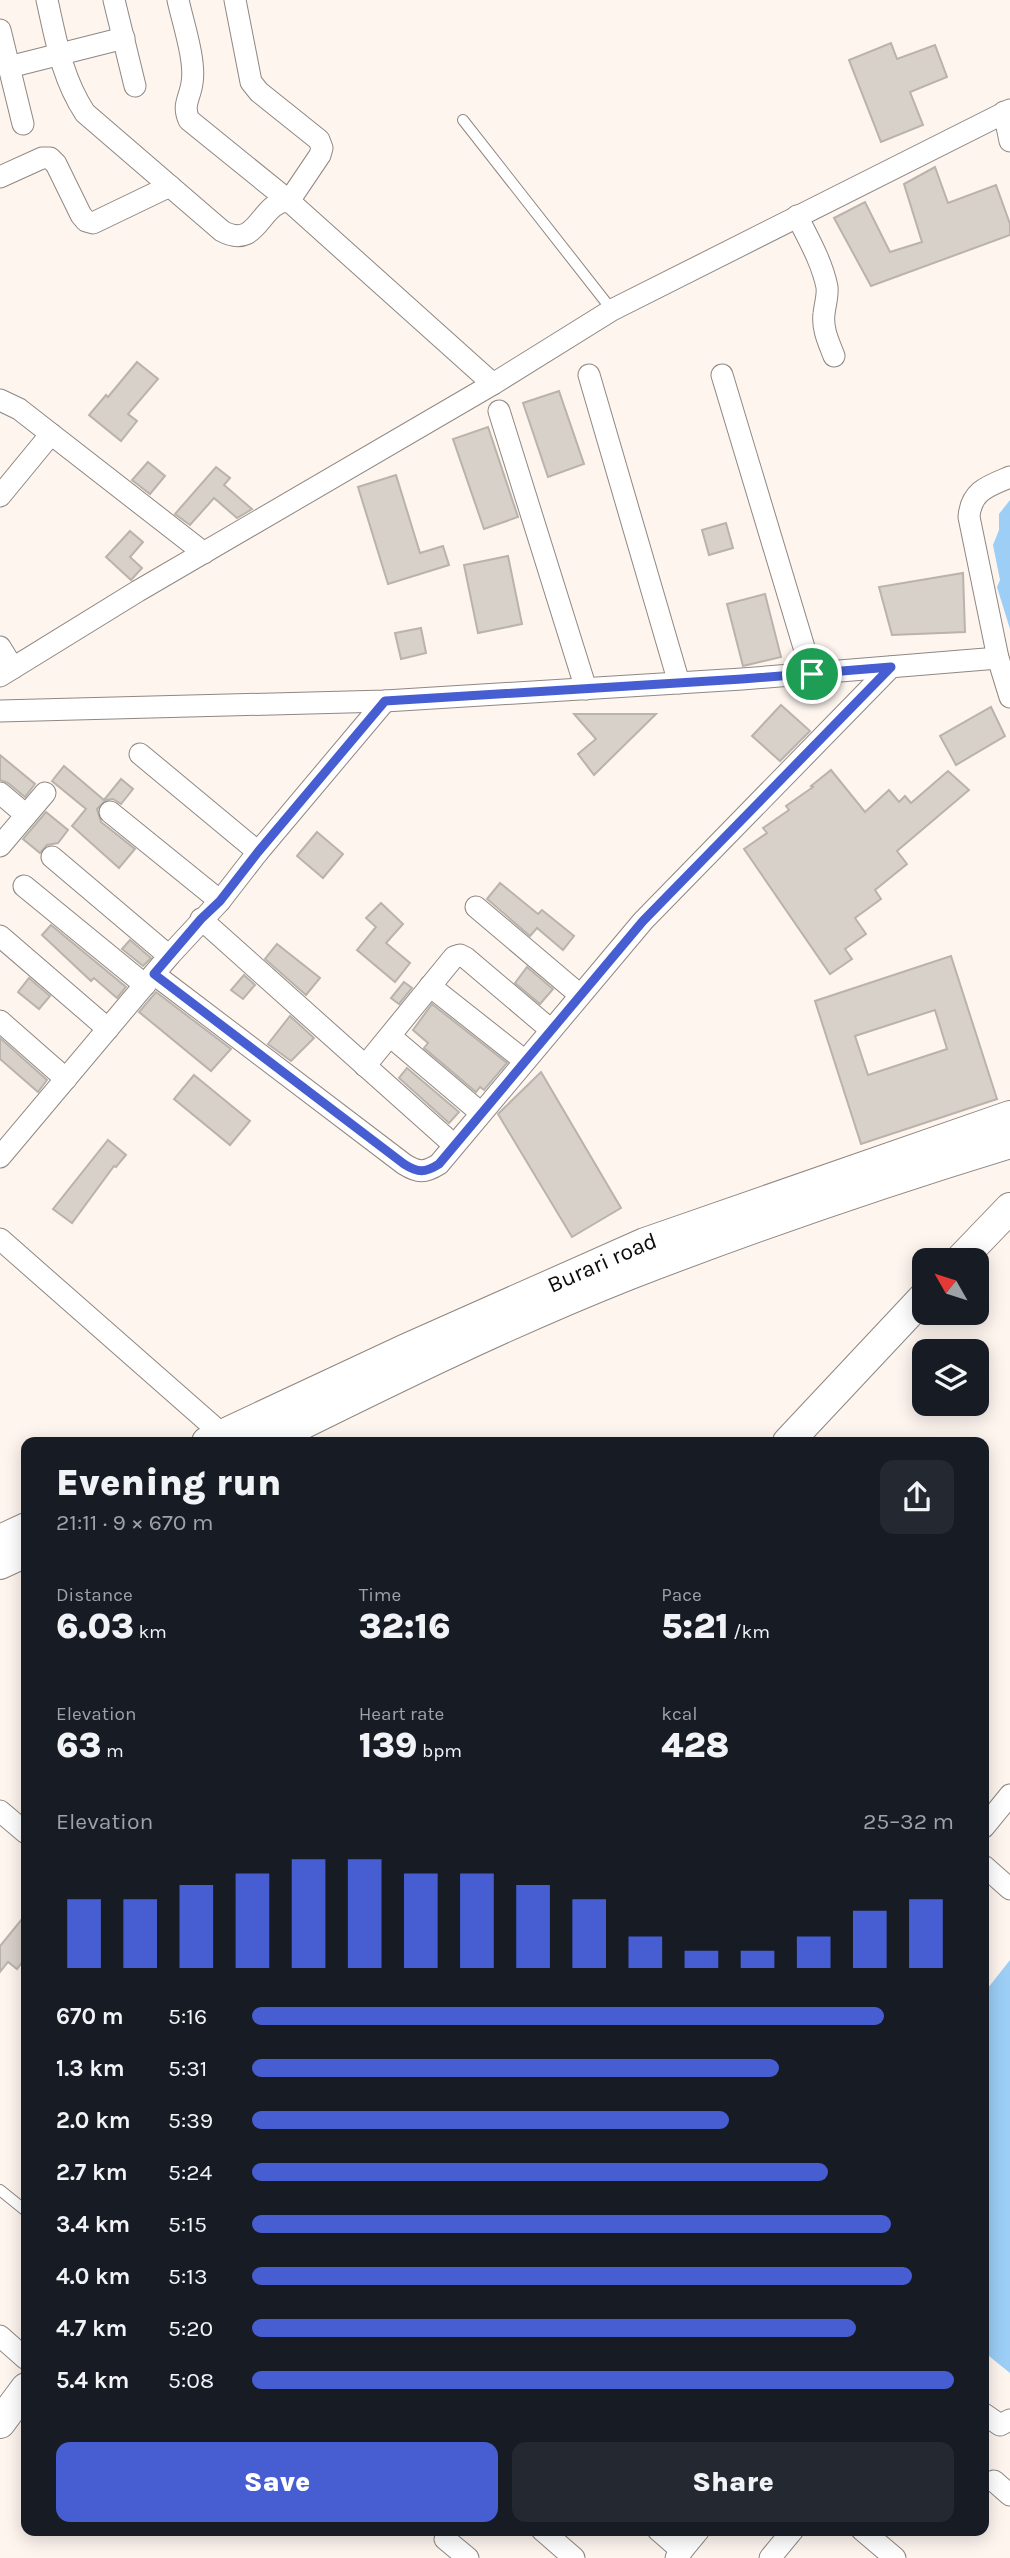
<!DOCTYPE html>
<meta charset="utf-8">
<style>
body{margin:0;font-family:Karla,sans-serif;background:#242831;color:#f1f3f6;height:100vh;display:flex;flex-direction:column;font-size:26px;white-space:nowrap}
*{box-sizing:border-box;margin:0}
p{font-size:23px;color:#9ea1a6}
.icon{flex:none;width:38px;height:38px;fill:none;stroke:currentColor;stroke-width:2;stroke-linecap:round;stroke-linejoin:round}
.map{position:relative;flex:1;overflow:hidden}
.drawer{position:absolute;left:21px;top:1437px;width:968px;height:1099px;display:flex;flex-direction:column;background:#171b24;border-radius:14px;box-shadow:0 4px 18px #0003}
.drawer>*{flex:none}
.needle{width:46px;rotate:309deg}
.buttons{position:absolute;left:912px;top:1248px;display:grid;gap:14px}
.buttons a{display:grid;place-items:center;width:77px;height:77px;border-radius:14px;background:#171b24;box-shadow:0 4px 18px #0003;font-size:35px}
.pin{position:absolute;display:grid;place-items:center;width:60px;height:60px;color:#fff;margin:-30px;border:4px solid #fff;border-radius:50%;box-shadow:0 2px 7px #0007}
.round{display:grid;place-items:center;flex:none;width:74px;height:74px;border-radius:14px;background:#242831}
.headline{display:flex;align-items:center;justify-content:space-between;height:119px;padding:0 35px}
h1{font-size:38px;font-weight:800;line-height:52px}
.stats{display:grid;grid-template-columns:repeat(3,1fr);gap:10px;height:119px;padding:7px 35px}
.stats div{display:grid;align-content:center}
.stats b{font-size:35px;font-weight:800}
.stats small{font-size:19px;font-weight:400}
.stats p{font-size:19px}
.chart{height:196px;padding:14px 35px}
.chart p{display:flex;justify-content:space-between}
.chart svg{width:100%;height:126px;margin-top:7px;stroke:#465ed2;stroke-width:6}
.button{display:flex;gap:14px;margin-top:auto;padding:14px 35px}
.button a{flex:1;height:80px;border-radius:14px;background:#465ed2;color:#fff;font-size:28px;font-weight:800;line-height:80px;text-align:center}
.button a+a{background:#242831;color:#f1f3f6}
ul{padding:0 35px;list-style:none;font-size:23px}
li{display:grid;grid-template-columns:112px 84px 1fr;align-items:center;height:52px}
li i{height:18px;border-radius:9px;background:#465ed2}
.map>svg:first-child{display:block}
.water{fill:#9ccef6}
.building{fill:#d8d1ca;stroke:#b9b3ac;stroke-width:2;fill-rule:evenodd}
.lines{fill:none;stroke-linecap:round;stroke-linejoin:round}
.service-casing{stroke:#8f8782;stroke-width:12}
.minor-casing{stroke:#8f8782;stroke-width:23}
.secondary-casing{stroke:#8f8782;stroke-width:32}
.service{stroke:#fff;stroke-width:10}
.minor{stroke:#fff;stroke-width:21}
.secondary{stroke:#fff;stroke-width:30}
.route-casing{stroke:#fff;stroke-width:14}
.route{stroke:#465ed2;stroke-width:9}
.labels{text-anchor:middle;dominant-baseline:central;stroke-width:6;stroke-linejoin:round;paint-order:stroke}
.street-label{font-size:23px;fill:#0e0c0a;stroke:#fef5ef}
</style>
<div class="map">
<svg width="1010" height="2558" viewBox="0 0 1010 2558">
<rect width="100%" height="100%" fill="#fef5ef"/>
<!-- water -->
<g class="water">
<path d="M1010,500V629L997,587L1000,580L993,545L999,530V514Z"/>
<path d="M1010,1960V2373L984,2352V1993Z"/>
</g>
<!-- building -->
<g class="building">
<path d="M891,43L897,59L935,45L947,77L910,92L923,125L881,142L849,60Z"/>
<path d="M935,167L948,203L996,185L1010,224V235L871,286L834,218L865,202L890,252L922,242L904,184Z"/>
<path d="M137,362L158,379L128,414L137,421L121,441L89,415L106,395L108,397Z"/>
<path d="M559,391L584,464L548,477L523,403Z"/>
<path d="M488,427L518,517L484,529L453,439Z"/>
<path d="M148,462L165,476L150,494L132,480Z"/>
<path d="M216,467L230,478L224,485L252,509L237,518L214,498L190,525L175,514Z"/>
<path d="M396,475L420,553L443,546L449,565L388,584L358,487Z"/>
<path d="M726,523L733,548L709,555L702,530Z"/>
<path d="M130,531L143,542L130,557L142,568L131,580L106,557Z"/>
<path d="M508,556L522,624L478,633L464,565Z"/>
<path d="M963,573L965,632L892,635L879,587Z"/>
<path d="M765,594L781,657L743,666L727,604Z"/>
<path d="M421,628L426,653L401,659L395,633Z"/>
<path d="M781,705L810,731L780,761L752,736Z"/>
<path d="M991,707L1005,736L956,765L940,736Z"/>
<path d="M574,714H656L594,775L578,754L596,739Z"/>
<path d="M0,755L35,784L25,797L8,783L0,780Z"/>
<path d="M64,766L104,800L121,779L133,789L121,804L113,799L106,800L97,809L101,822L135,849L119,868L72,826L86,809L52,781Z"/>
<path d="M831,770L865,812L889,790L899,802L905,796L911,803L948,771L969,790L897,851L907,864L875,890L881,899L855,918L866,934L845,949L852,959L830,974L744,849L767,833L763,828L789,810L786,806L813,787L811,786Z"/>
<path d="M46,812L68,830L58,843L47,845L40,853L23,839Z"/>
<path d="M317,832L343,854L323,878L297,856Z"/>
<path d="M500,883L538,914L542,910L574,936L563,950L537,928L530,936L487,899Z"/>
<path d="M381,903L403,924L386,943L410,963L395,982L357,950L376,927L366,918Z"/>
<path d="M51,925L126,987L117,998L94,978L91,981L42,935Z"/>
<path d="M130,940L151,958L143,966L122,949Z"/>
<path d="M277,944L320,978L306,995L265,959Z"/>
<path d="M951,956L997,1099L861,1144L815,1001ZM935,1010L947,1049L868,1075L855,1036Z"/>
<path d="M527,967L553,989L540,1004L515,983Z"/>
<path d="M244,975L255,985L243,999L231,990Z"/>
<path d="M29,978L50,996L39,1009L18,992Z"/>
<path d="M404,982L412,988L399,1004L391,998Z"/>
<path d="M156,992L231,1049L211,1071L139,1012Z"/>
<path d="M432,1004L507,1063L484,1090L480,1087L476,1092L424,1048L428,1043L413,1030Z"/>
<path d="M290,1016L314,1038L291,1061L268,1044Z"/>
<path d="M0,1038L47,1080L38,1092L0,1059Z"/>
<path d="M407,1068L459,1112L449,1123L399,1078Z"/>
<path d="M541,1072L621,1208L572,1237L498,1114Z"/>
<path d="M194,1075L250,1121L230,1145L174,1099Z"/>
<path d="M108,1140L126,1155L116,1167L114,1166L72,1223L53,1209Z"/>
<path d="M26,1914V1957L17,1969L8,1962L0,1972V1946Z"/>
</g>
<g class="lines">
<!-- service casing -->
<g class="service-casing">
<g id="service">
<path d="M463,120L612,310"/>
<path d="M0,2190L26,2211"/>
</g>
</g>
<!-- minor casing -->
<g class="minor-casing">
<g id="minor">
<path d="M47,0C56,40 62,78 85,113L222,231C259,251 259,201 289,201L493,384"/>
<path d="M114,0L135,86"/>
<path d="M178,0C183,23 196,61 192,83C190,98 182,105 189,120L289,201L320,155L322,148L319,140L259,92L251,82L235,0"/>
<path d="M0,30L23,124"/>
<path d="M9,67L124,38"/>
<path d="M1004,112L1010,141"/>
<path d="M0,177L42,158H50L56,164L81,215L86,221L93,223L170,186"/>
<path d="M797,216C808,238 822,262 827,287C828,296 825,304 824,314C822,329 829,343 834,356"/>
<path d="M589,375L679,683"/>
<path d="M722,375L812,674"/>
<path d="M0,400L19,409L204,553"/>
<path d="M499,411L586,689"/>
<path d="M1010,477C988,486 971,491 969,517L998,658L1010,697"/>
<path d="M0,496L51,434"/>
<path d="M0,647L13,668"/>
<path d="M0,676L138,591L493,384L612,310L1010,110"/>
<path d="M0,711L385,701L742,679L998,658"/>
<path d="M140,754L258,852"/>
<path d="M0,793L26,815"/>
<path d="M110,812L220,901"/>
<path d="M0,846L45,793"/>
<path d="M52,857L169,956"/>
<path d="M24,886L145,985"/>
<path d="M476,907L580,995"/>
<path d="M201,919L454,1145"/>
<path d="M0,936L108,1029"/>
<path d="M154,974L404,1164C418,1173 425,1173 439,1164L643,921L891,667"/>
<path d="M430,986L525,1061"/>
<path d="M0,1021L66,1079"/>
<path d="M390,1036L481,1113"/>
<path d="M365,1066L454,957L460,955L466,958L551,1030"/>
<path d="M0,1157L169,956L220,901L258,852L385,701"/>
<path d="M0,1239L223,1435L227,1442"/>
<path d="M0,1811L26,1833"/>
<path d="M984,1827L1010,1795"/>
<path d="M984,1866L1010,1889"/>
<path d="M0,2336L26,2359"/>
<path d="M984,2414L1000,2425L1010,2420"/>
<path d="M994,2481L1010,2495"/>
<path d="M542,2530L574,2558"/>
<path d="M658,2530L682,2551"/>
<path d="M862,2530L895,2558"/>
<path d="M445,2539L468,2558"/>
<path d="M676,2558L699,2530"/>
<path d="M770,2558L793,2530"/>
</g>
</g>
<!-- secondary casing -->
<g class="secondary-casing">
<g id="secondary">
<path d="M960,1260L1010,1208"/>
<path id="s1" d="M207,1442L406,1349L645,1243L1010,1116"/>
<path d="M266,1442C385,1383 506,1323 630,1274C755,1226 882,1182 1010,1143"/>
<path d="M788,1442L924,1297"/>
<path d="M0,1540L26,1528"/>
<path d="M0,1564L26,1552"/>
<path d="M0,2423L26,2388"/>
</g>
</g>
<!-- service -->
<use href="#service" class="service"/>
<!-- minor -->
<use href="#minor" class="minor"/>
<!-- secondary -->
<use href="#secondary" class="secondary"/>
</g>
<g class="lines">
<!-- route casing -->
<g class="route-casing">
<path id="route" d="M891,667L643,921L439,1164C425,1173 418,1173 404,1164L154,974L201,919L220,901L258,852L385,701L742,679Z"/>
</g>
<!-- route -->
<use href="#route" class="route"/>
</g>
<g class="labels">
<!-- street labels -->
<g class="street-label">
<text stroke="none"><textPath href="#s1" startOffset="434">Burari road</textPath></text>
</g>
</g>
</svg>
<div class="buttons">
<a><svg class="needle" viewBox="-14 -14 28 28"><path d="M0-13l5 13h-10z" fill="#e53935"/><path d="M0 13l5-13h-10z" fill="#9ea1a6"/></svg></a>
<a><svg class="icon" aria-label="layers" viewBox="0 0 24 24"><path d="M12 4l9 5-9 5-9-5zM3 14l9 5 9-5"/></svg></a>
</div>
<div class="pin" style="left:812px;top:674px;background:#1e9e55"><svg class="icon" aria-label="arrive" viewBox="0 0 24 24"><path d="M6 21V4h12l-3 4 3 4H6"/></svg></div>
<section class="drawer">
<div class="headline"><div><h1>Evening run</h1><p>21:11 · 9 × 670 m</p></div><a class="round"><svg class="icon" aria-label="share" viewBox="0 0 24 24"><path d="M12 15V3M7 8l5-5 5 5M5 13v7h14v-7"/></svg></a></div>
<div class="stats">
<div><p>Distance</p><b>6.03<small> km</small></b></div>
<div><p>Time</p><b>32:16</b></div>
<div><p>Pace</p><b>5:21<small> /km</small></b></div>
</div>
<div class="stats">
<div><p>Elevation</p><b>63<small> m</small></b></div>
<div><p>Heart rate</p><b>139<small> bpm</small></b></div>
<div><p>kcal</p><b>428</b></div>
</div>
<div class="chart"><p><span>Elevation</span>25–32 m</p>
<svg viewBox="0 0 160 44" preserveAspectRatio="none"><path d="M5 44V20M15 44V20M25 44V15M35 44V11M45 44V6M55 44V6M65 44V11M75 44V11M85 44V15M95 44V20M105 44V33M115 44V38M125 44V38M135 44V33M145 44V24M155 44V20"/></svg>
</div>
<ul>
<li><b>670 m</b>5:16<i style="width:90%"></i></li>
<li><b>1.3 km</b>5:31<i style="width:75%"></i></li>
<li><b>2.0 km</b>5:39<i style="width:68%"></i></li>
<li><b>2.7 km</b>5:24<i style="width:82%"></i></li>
<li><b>3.4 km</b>5:15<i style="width:91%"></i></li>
<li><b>4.0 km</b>5:13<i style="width:94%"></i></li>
<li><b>4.7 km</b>5:20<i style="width:86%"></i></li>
<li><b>5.4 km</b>5:08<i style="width:100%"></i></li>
</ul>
<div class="button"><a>Save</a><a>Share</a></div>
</section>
</div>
